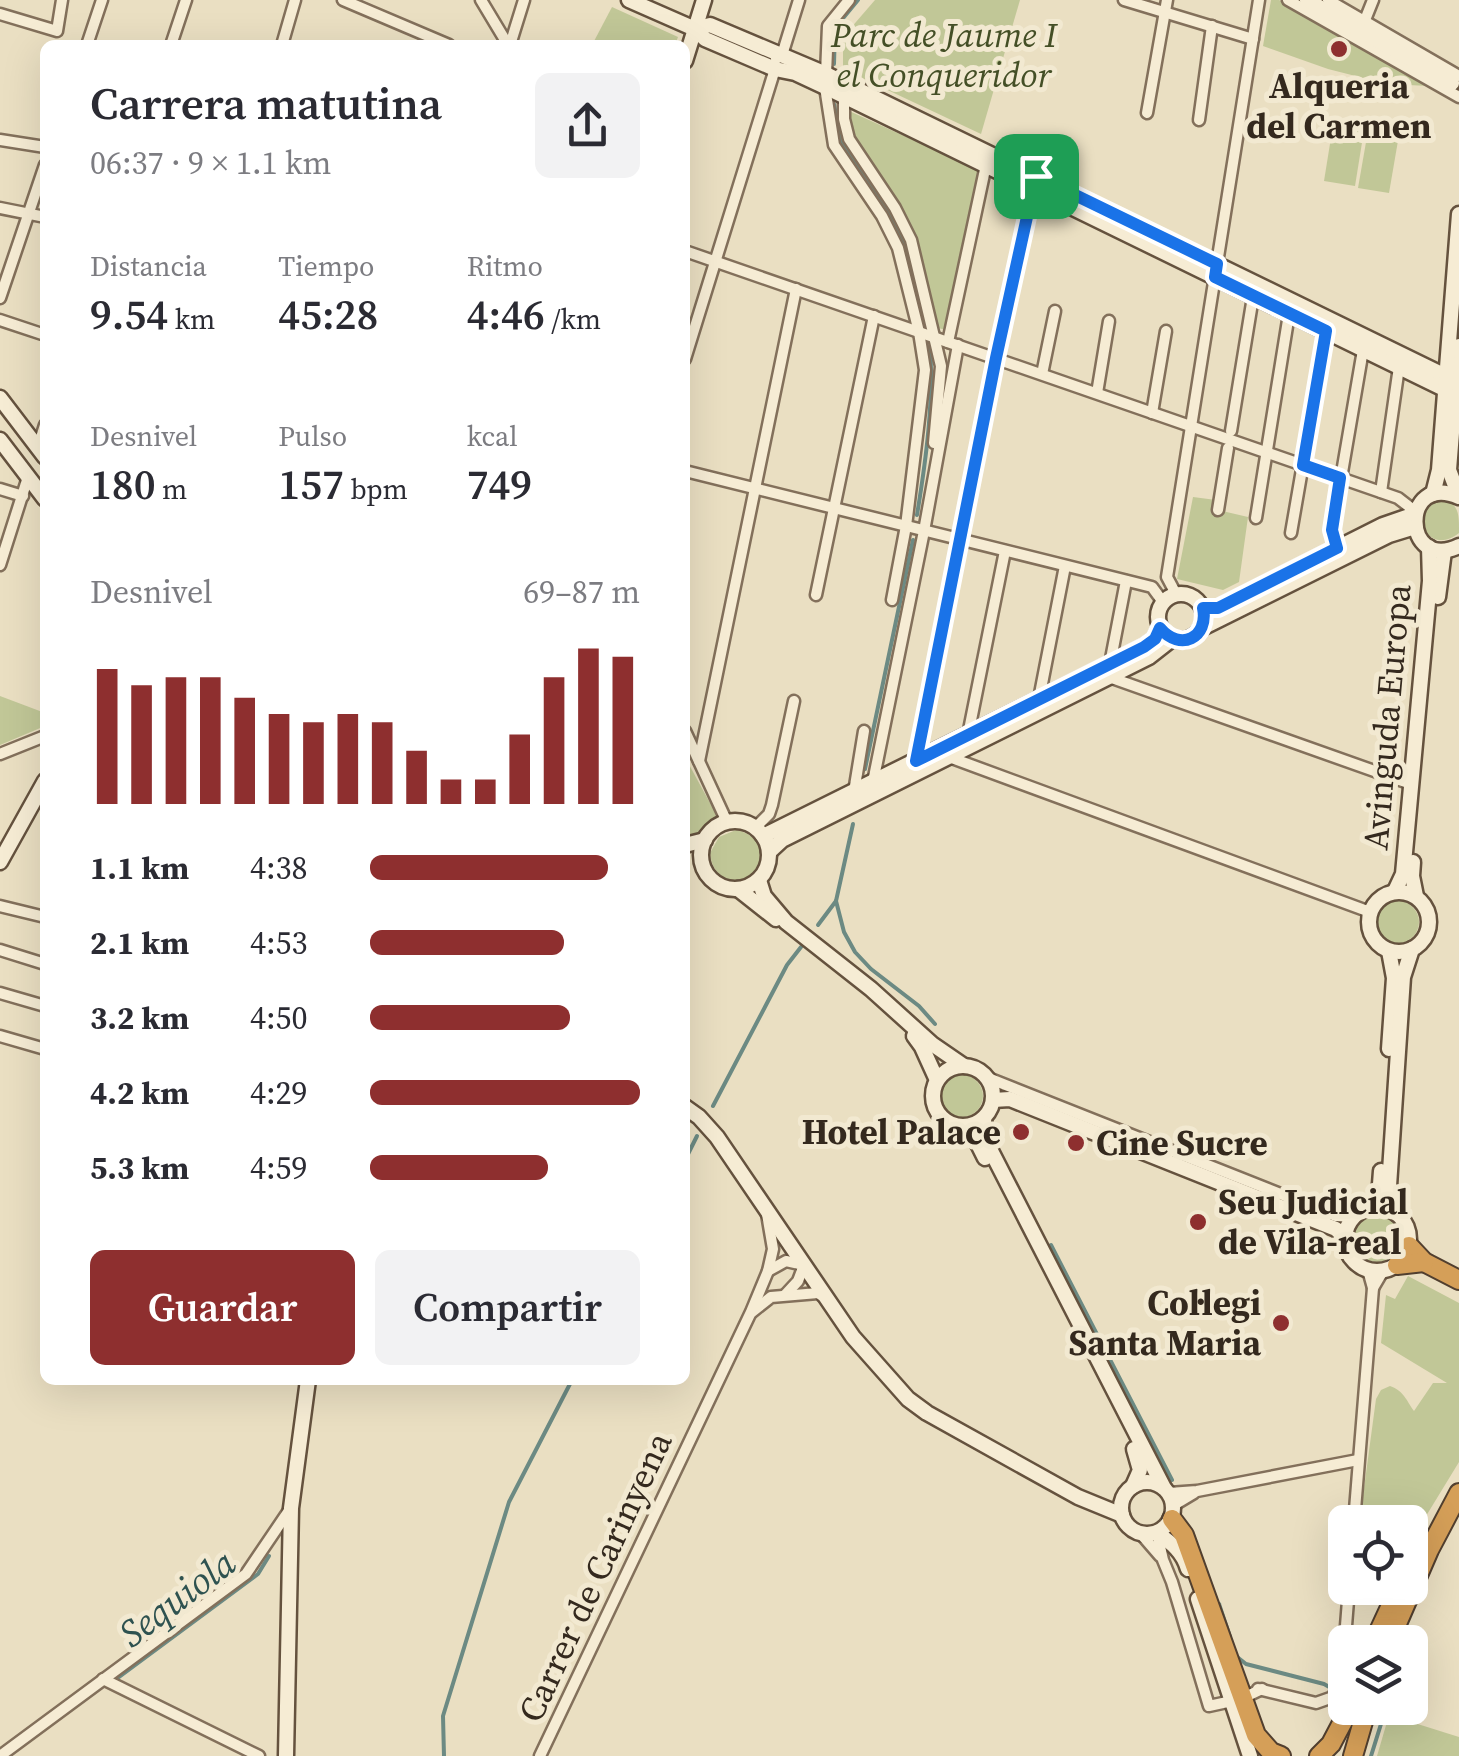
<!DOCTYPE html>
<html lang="es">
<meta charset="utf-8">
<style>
body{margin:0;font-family:"Source Serif 4",serif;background:#f2f2f3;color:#2b2b33;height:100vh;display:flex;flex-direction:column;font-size:38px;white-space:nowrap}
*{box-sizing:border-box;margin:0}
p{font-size:32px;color:#7c7c81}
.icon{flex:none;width:55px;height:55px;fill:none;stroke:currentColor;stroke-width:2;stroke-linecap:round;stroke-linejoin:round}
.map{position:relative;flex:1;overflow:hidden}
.sheet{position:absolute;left:40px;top:40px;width:650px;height:1345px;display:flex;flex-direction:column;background:#fff;border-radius:15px;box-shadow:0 10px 40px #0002}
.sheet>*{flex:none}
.controls{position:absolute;left:1328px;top:1505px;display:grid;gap:20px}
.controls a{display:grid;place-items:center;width:100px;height:100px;border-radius:15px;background:#fff;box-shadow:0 10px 40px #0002;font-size:50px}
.pin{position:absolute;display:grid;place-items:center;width:85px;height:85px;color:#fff;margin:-42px;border-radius:20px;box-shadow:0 5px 15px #0006}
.round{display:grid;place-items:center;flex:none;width:105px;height:105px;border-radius:15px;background:#f2f2f3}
.headline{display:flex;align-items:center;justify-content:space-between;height:170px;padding:0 50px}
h1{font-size:45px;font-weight:600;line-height:75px}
.figures{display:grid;grid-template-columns:repeat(3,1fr);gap:15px;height:170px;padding:10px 50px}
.figures div{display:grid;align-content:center}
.figures b{font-size:42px;font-weight:600}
.figures small{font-size:28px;font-weight:400}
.figures p{font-size:28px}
.chart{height:280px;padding:20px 50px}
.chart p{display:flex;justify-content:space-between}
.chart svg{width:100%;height:180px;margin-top:10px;stroke:#8e2f2f;stroke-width:6}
.action{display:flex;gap:20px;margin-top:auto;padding:20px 50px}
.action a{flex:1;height:115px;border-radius:15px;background:#8e2f2f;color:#fff;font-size:40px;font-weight:600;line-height:115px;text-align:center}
.action a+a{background:#f2f2f3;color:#2b2b33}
ul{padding:0 50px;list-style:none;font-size:32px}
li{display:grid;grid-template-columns:160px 120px 1fr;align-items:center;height:75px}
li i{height:25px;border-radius:12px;background:#8e2f2f}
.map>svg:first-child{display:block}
.green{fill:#c1c797}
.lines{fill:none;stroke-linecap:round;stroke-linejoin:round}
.stream{stroke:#6c8a83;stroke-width:4}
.street-casing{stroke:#83705b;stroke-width:15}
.secondary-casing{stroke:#65523e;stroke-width:19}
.highway-casing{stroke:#513f2f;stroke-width:22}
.street{stroke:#f6ecd4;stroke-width:10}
.secondary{stroke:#f6ecd4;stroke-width:14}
.highway{stroke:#d59f58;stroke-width:18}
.route-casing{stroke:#fff;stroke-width:20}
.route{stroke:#1a73e8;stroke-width:12}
.poi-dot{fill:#8e2f2f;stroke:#f2e9d1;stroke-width:4}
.labels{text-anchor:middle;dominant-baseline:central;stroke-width:10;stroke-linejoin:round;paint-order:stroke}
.park-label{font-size:35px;font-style:italic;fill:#444f26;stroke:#f2e9d1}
.poi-label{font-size:35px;font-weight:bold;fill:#34291e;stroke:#f2e9d1;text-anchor:end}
.street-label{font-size:35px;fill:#34291e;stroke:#f2e9d1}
.water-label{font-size:38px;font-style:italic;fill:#2e5250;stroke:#f2e9d1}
</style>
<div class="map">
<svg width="1459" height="1756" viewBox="0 0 1459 1756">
<rect width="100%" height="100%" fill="#eadfc2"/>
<!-- green -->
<g class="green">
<path d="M875,0H1020L981,134L843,69V37Z"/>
<path d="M1271,0H1279L1429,86L1387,84L1328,69L1263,46Z"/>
<path d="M612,7L678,37L675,45H592Z"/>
<path d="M847,110L979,170L946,330L938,328L921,264L853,137Z"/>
<path d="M1334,119L1365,124L1355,186L1324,181Z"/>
<path d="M1369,125L1400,129L1389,193L1358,188Z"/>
<path d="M1193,497L1216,500L1218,510L1248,517L1239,582L1223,590L1177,579Z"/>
<path d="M1446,499C1459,507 1459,514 1459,533C1426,559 1403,506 1446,499Z"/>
<path d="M0,696L45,713V726L0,745Z"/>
<path d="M686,759L716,814L714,821L691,837L685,836Z"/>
<path d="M736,830C752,833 760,842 761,859L752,875C731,887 712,877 710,853L719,837Z"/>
<circle cx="1398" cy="922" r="21"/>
<circle cx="962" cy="1096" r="21"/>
<circle cx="1377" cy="1239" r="23"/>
<path d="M1408,1276L1459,1303V1462L1412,1539L1410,1538V1522H1371L1362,1519V1503L1376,1399L1381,1390L1390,1386C1404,1391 1406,1400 1414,1411L1433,1383H1447L1381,1343L1386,1295L1395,1299Z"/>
<path d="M1389,1715L1459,1737V1756H1377Z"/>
</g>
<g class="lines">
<!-- stream -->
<g class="stream">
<path d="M834,64L835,28L858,0"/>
<path d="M834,104L841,142L888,212L905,244L926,323"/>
<path d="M917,515C926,460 934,401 930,346"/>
<path d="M865,769L913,540"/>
<path d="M836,901L844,932L855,952L871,969L919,1006L935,1024"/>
<path d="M818,925L836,901L853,824"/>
<path d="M713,1106L787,965L801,947"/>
<path d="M685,1160L697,1136"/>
<path d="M1051,1245L1172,1480"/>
<path d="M1219,1604L1230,1637"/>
<path d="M1236,1656L1246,1664L1324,1684L1331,1688"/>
<path d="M115,1680L258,1574L269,1556"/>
<path d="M444,1756L443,1716L509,1502L572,1380"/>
<path d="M1371,1756L1381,1724L1379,1718"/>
</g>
<!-- street casing -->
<g class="street-casing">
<g id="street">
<path d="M343,0L449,45"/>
<path d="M481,0L508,45"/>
<path d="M1124,0L1253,39"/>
<path d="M1288,0L1459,97"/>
<path d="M1328,0L1459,76"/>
<path d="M0,14L57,31L62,0"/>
<path d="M1365,20L1373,0"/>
<path d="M87,45L102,0"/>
<path d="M171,45L186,0"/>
<path d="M282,45L295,0"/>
<path d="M510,45L524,0"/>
<path d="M776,59L782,55L799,0"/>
<path d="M826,74L828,26L849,0"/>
<path d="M825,87L834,145L882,216L898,248L919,332L925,370L906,526L892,600"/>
<path d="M844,96V119L849,139L895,208L911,240L941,366L934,443"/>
<path d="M1147,113L1167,0"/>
<path d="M1199,120L1212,26"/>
<path d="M0,140L45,147"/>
<path d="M0,208L45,217"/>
<path d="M685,251L1398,498L1416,512"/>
<path d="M0,298L45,165"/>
<path d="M0,320L45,335"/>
<path d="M948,342L986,165"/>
<path d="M685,359L775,69"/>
<path d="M1042,374L1055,311"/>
<path d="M1097,393L1109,321"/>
<path d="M1152,413L1166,331"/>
<path d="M1231,431L1252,303"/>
<path d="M38,447L45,425"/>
<path d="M685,471L1152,587L1163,602"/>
<path d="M0,489L23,496"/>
<path d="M1381,492L1399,367"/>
<path d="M1218,510L1228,448"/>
<path d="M1256,518L1289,314"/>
<path d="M1291,533L1326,331"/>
<path d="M1337,548L1332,531L1363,350"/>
<path d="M0,565L28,477"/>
<path d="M1176,594L1167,577L1259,0"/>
<path d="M816,595L874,316"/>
<path d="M1110,664L1126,581"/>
<path d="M1109,677L1411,784"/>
<path d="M1039,699L1065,566"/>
<path d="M685,731L727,822"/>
<path d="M968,735L1005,551"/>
<path d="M0,754L45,736"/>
<path d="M949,757L1370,912"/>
<path d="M699,761L796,289"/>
<path d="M916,761L996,359L1035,182"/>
<path d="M873,782L924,531L958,345"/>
<path d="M854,792L864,731"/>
<path d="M755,828L769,814L772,805L794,701"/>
<path d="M0,906L45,917"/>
<path d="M0,950L45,964"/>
<path d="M0,993L45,1006"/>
<path d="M0,1036L45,1049"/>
<path d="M988,1078L1336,1216L1354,1217"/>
<path d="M768,1271L786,1261L804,1265L798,1281L785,1295"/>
<path d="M1373,1288L1383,1271"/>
<path d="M752,1312L771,1297L818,1293L824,1297"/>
<path d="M1169,1493L1197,1491L1358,1460"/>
<path d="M1174,1505L1194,1493"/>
<path d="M1354,1522L1373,1288L1368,1270"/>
<path d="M1157,1533L1163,1560L1172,1582L1209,1706L1241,1699L1262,1689"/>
<path d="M1141,1534L1160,1556"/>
<path d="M103,1679L259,1756"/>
<path d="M1258,1689L1316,1703L1333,1697L1342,1676L1349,1588"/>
<path d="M0,1756L246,1574L290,1509"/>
<path d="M540,1756L751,1312L768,1271L773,1249L767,1214"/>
</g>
</g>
<!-- secondary casing -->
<g class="secondary-casing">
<g id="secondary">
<path d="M629,0L695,29L705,39L775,69L795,73L825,87L1446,390"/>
<path d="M1307,0L1452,83"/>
<path d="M695,29L710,25L826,74L1456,381"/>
<path d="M685,61L704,0"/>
<path d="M1459,346L1449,470L1459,496"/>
<path d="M0,398L45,457"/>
<path d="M0,440L45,499"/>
<path d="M1433,494L1439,470L1459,214"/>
<path d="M1459,497C1400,471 1402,573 1459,546"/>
<circle cx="1181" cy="617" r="23"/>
<path d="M1438,597L1444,551"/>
<path d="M1203,608H1218L1383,525L1415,514"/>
<path d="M1202,628L1389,535L1415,527"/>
<circle cx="735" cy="855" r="34"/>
<path d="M763,836L1144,647L1155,639L1160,628"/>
<path d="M685,845L705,840"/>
<path d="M769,852L782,840L1149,657L1172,639"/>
<path d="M0,862L45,781"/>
<path d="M1413,862L1412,876L1416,896"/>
<path d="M759,880L764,896L786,922L871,989L932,1044L964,1066"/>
<path d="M738,889L776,919"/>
<path d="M1395,891L1403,874L1430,581L1429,547"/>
<circle cx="1399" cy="922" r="30"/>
<path d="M1389,951L1394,978L1389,1049"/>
<path d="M914,1036L922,1047L937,1080"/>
<circle cx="963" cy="1096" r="30"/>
<path d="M993,1100L1010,1099L1336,1229L1345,1238"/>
<path d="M685,1107L699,1117L717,1137L853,1337L908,1399L927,1413L1078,1497L1122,1515"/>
<path d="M984,1118L985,1140L988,1145L1164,1488"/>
<path d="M962,1127L978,1144L985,1158"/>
<circle cx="1377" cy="1239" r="32"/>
<path d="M1373,1208L1380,1184L1381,1171"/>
<path d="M1396,1213L1389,1186L1403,977L1412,949"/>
<circle cx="1147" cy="1508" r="26"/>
<path d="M1133,1486L1140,1470L1134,1449"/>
<path d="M1157,1533C1172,1543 1183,1552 1188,1569"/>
<path d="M1198,1599L1250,1756"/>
<path d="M286,1756L291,1508L308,1380"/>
</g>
</g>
<!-- highway casing -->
<g class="highway-casing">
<g id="highway">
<path d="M1409,1246L1424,1262L1459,1280"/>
<path d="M1397,1265L1424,1262"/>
<path d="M1172,1519L1184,1535L1256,1735L1271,1752L1281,1756"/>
<path d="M1374,1642L1399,1588"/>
<path d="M1389,1642L1429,1550L1459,1493"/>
<path d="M1319,1756L1331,1744L1350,1708"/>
<path d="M1353,1756L1367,1708"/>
</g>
</g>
<!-- street -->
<use href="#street" class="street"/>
<!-- secondary -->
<use href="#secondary" class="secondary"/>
<!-- highway -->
<use href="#highway" class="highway"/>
</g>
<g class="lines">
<!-- route casing -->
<g class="route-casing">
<path id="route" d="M1036,176L1217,264L1215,277L1326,331L1303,465L1340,478L1332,530L1337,548L1218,608H1203C1209,638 1180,652 1160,628L1155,639L1144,647L916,761L996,358Z"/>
</g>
<!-- route -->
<use href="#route" class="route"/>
</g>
<!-- markers -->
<g class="poi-dot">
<circle cx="1339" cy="49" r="10"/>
<circle cx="1021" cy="1132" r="10"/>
<circle cx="1076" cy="1143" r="10"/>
<circle cx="1198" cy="1222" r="10"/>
<circle cx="1281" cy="1323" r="10"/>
</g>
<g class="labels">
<!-- park labels -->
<g class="park-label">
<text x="944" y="35">Parc de Jaume I<tspan x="944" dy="40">el Conqueridor</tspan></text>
</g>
<!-- poi labels -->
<g class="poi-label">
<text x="1339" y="86" text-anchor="middle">Alqueria<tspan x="1339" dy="40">del Carmen</tspan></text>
<text x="1001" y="1132">Hotel Palace</text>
<text x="1096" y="1143" text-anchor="start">Cine Sucre</text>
<text x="1218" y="1202" text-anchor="start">Seu Judicial<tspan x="1218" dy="40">de Vila-real</tspan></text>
<text x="1261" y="1303">Col·legi<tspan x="1261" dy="40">Santa Maria</tspan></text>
</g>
<!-- street labels -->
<g class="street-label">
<text transform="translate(1387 717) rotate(-85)">Avinguda Europa</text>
<text transform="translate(595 1577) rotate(-65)">Carrer de Carinyena</text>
</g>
<!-- water labels -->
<g class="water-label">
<text transform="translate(177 1598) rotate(-37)">Sequiola</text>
</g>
</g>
</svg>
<div class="controls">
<a><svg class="icon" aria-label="locate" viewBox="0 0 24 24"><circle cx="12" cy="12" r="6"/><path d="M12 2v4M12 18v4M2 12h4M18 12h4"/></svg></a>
<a><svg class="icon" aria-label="layers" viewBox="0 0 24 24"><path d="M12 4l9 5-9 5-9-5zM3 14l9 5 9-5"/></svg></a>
</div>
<div class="pin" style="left:1036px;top:176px;background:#1e9e55"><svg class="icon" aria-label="arrive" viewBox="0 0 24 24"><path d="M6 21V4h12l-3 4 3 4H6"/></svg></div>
<section class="sheet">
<div class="headline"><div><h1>Carrera matutina</h1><p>06:37 · 9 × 1.1 km</p></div><a class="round"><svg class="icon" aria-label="share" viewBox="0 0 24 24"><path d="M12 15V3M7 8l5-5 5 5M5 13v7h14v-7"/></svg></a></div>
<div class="figures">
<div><p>Distancia</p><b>9.54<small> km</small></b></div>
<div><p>Tiempo</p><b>45:28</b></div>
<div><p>Ritmo</p><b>4:46<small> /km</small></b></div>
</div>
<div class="figures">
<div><p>Desnivel</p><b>180<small> m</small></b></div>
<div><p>Pulso</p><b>157<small> bpm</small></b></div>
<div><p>kcal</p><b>749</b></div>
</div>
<div class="chart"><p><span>Desnivel</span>69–87 m</p>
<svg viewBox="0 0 160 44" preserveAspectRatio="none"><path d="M5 44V11M15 44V15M25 44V13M35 44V13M45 44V18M55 44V22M65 44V24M75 44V22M85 44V24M95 44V31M105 44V38M115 44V38M125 44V27M135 44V13M145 44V6M155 44V8"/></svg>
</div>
<ul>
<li><b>1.1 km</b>4:38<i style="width:88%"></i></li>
<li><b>2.1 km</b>4:53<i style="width:72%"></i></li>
<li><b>3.2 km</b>4:50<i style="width:74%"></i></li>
<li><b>4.2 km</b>4:29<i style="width:100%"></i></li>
<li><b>5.3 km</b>4:59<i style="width:66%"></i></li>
</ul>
<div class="action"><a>Guardar</a><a>Compartir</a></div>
</section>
</div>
